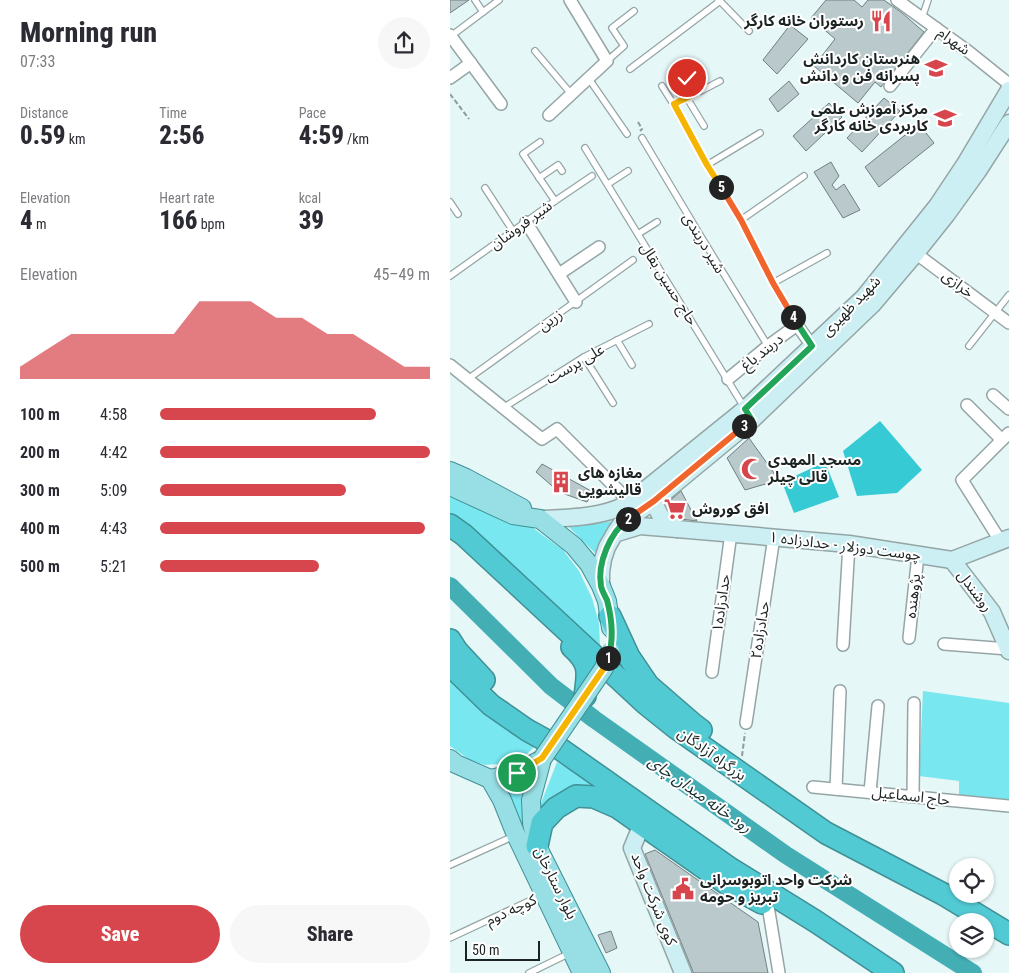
<!DOCTYPE html>
<meta charset="utf-8">
<style>
body{margin:0;font-family:"Roboto Condensed","Noto Sans Arabic",sans-serif;background:#f7f7f7;color:#2b2b33;height:100vh;display:flex;flex-direction:column;font-size:19px;white-space:nowrap}
*{box-sizing:border-box;margin:0}
p{font-size:16px;color:#7c7c81}
.icon{flex:none;width:28px;height:28px;fill:none;stroke:currentColor;stroke-width:2;stroke-linecap:round;stroke-linejoin:round}
.map{position:relative;flex:1;overflow:hidden}
.details{display:flex;flex-direction:column;background:#fff;width:450px}
.details>*{flex:none}
.tools{position:absolute;left:499px;top:858px;display:grid;gap:10px}
.tools a{display:grid;place-items:center;width:45px;height:45px;border-radius:50%;background:#fff;box-shadow:0 1px 4px #0004;font-size:25px}
.scale{position:absolute;left:15px;bottom:12px;width:75px;box-sizing:border-box;padding-left:5px;border:2px solid #1c2323;border-top:0;font-size:14px;line-height:18px;white-space:nowrap;color:#1c2323;-webkit-text-stroke:4px #fff;paint-order:stroke}
.pin{position:absolute;display:grid;place-items:center;width:42px;height:42px;color:#fff;margin:-21px;border:2px solid #fff;border-radius:50%;box-shadow:0 1px 5px #0007}
.km{position:absolute;width:25px;height:25px;margin:-12px;border-radius:50%;background:#222;color:#fff;font-size:14px;line-height:25px;text-align:center}
.round{display:grid;place-items:center;flex:none;width:52px;height:52px;border-radius:26px;background:#f7f7f7}
.overview{display:flex;align-items:center;justify-content:space-between;height:85px;padding:0 20px}
h1{font-size:28px;font-weight:800;line-height:38px}
.stats{display:grid;grid-template-columns:repeat(3,1fr);gap:8px;height:85px;padding:5px 20px}
.stats div{display:grid;align-content:center}
.stats b{font-size:25px;font-weight:800}
.stats small{font-size:14px;font-weight:400}
.stats p{font-size:14px}
.chart{height:140px;padding:10px 20px}
.chart p{display:flex;justify-content:space-between}
.chart svg{width:100%;height:90px;margin-top:5px;fill:#d6464c;opacity:.7}
.primary-button{display:flex;gap:10px;margin-top:auto;padding:10px 20px}
.primary-button a{flex:1;height:58px;border-radius:30px;background:#d6464c;color:#fff;font-size:20px;font-weight:800;line-height:58px;text-align:center}
.primary-button a+a{background:#f7f7f7;color:#2b2b33}
ul{padding:0 20px;list-style:none;font-size:16px}
li{display:grid;grid-template-columns:80px 60px 1fr;align-items:center;height:38px}
li i{height:12px;border-radius:6px;background:#d6464c}
main{display:flex;flex:1;min-height:0}
.map>svg:first-child{display:block}
.green{fill:#78e7f0}
.forest{fill:#35cad4}
.lines{fill:none;stroke-linecap:round;stroke-linejoin:round}
.river{stroke:#44aeb5;stroke-width:18}
.building{fill:#bacacc;stroke:#718082}
.lane-casing{stroke:#95a5a6;stroke-width:8}
.street-casing{stroke:#95a5a6;stroke-width:14}
.secondary-casing{stroke:#95a5a6;stroke-width:19}
.primary-casing{stroke:#3f9095;stroke-width:20}
.highway-casing{stroke:#3f9095;stroke-width:24}
.path{stroke:#8e9b9c;stroke-width:2;stroke-dasharray:5 2.5;stroke-linecap:butt}
.lane{stroke:#fff;stroke-width:5.5}
.street{stroke:#fff;stroke-width:11}
.secondary{stroke:#cbeff2;stroke-width:16}
.primary{stroke:#97dfe5;stroke-width:18}
.highway{stroke:#52cad3;stroke-width:21}
.primary-bridge-casing{stroke:#3f9095;stroke-width:20;stroke-linecap:butt}
.primary-bridge{stroke:#97dfe5;stroke-width:18}
.split-1-casing{stroke:#fff;stroke-width:10}
.split-2-casing{stroke:#fff;stroke-width:10}
.split-3-casing{stroke:#fff;stroke-width:10}
.split-4-casing{stroke:#fff;stroke-width:10}
.split-5-casing{stroke:#fff;stroke-width:10}
.split-6-casing{stroke:#fff;stroke-width:10}
.split-1{stroke:#f5b400;stroke-width:6}
.split-2{stroke:#22a559;stroke-width:6}
.split-3{stroke:#f0652b;stroke-width:6}
.split-4{stroke:#22a559;stroke-width:6}
.split-5{stroke:#f0652b;stroke-width:6}
.split-6{stroke:#f5b400;stroke-width:6}
.labels{text-anchor:middle;dominant-baseline:central;stroke-width:4;stroke-linejoin:round;paint-order:stroke}
.poi-label{font-size:15px;font-weight:bold;fill:#1c2323;stroke:#fff;text-anchor:start}
.street-label{font-size:15px;fill:#1c2323;stroke:#fff}
.water-label{font-size:16px;font-style:italic;fill:#183032;stroke:#fff}
</style>
<main>
<section class="details">
<div class="overview"><div><h1>Morning run</h1><p>07:33</p></div><a class="round"><svg class="icon" aria-label="share" viewBox="0 0 24 24"><path d="M12 15V3M7 8l5-5 5 5M5 13v7h14v-7"/></svg></a></div>
<div class="stats">
<div><p>Distance</p><b>0.59<small> km</small></b></div>
<div><p>Time</p><b>2:56</b></div>
<div><p>Pace</p><b>4:59<small> /km</small></b></div>
</div>
<div class="stats">
<div><p>Elevation</p><b>4<small> m</small></b></div>
<div><p>Heart rate</p><b>166<small> bpm</small></b></div>
<div><p>kcal</p><b>39</b></div>
</div>
<div class="chart"><p><span>Elevation</span>45–49 m</p>
<svg viewBox="0 0 160 44" preserveAspectRatio="none"><path d="M0 44V38L10 30L20 22L30 22L40 22L50 22L60 22L70 6L80 6L90 6L100 14L110 14L120 22L130 22L140 30L150 38L160 38V44z"/></svg>
</div>
<ul>
<li><b>100 m</b>4:58<i style="width:80%"></i></li>
<li><b>200 m</b>4:42<i style="width:100%"></i></li>
<li><b>300 m</b>5:09<i style="width:69%"></i></li>
<li><b>400 m</b>4:43<i style="width:98%"></i></li>
<li><b>500 m</b>5:21<i style="width:59%"></i></li>
</ul>
<div class="primary-button"><a>Save</a><a>Share</a></div>
</section>
<div class="map">
<svg width="559" height="973" viewBox="0 0 559 973">
<rect width="100%" height="100%" fill="#e6f7f8"/>
<!-- green -->
<g class="green">
<path d="M0,494L34,501L83,528L113,550L129,571L142,598L149,623L150,646L117,619L8,519L0,514Z"/>
<path d="M164,521L149,557L119,527Z"/>
<path d="M0,671L88,743L77,754L61,763L35,765L20,760L0,746Z"/>
<path d="M473,691L559,703V802L509,797V781L469,776Z"/>
<path d="M107,762L158,792L88,811Z"/>
<path d="M75,775L71,801L73,817L86,856L65,816L54,785Z"/>
</g>
<!-- forest -->
<g class="forest">
<path d="M430,421L472,470L447,493L407,496L393,451Z"/>
<path d="M375,462L389,497L344,513L332,482Z"/>
</g>
<g class="lines">
<!-- river -->
<path class="river" d="M0,586L101,686L144,719L336,855L523,973"/>
</g>
<!-- building -->
<g class="building">
<path d="M0,0H19L0,13Z"/>
<path d="M376,0H404L412,7L418,0H434L452,13L474,32L431,87L425,82L408,103L364,66L385,39L361,18Z"/>
<path d="M340,25L358,39L327,74L313,60Z"/>
<path d="M339,81L349,94L328,112L319,99Z"/>
<path d="M434,98L450,111L412,152L397,138Z"/>
<path d="M379,103L392,117L356,151L343,136Z"/>
<path d="M469,124L484,143L429,187L415,167Z"/>
<path d="M381,162L389,176L382,185L386,190L394,184L410,210L393,218L364,172Z"/>
<path d="M299,438L329,480L295,490L277,458Z"/>
<path d="M92,464L143,492L137,502L109,492L86,472Z"/>
<path d="M231,491L247,521L230,519L222,513L217,506L216,504Z"/>
<path d="M205,850L308,922L318,973H243L242,969L195,854Z"/>
<path d="M161,931L167,948L156,953L148,935Z"/>
</g>
<g class="lines">
<!-- lane casing -->
<g class="lane-casing">
<g id="lane">
<path d="M25,0L33,12"/>
<path d="M270,1L299,31"/>
<path d="M472,18L478,0"/>
<path d="M1,36L49,0"/>
<path d="M85,51L122,95"/>
<path d="M157,61L174,46L162,28L184,11"/>
<path d="M180,69L270,1L268,0"/>
<path d="M139,79L177,134"/>
<path d="M212,86L224,105L257,165L291,220L323,283L347,325"/>
<path d="M237,98L254,126"/>
<path d="M224,105L270,81"/>
<path d="M192,138L250,235L318,346"/>
<path d="M90,142L73,154L105,201"/>
<path d="M135,148L294,407"/>
<path d="M257,165L310,133"/>
<path d="M89,178L108,165L112,171"/>
<path d="M158,184L178,171"/>
<path d="M35,188L63,231"/>
<path d="M0,202L8,214"/>
<path d="M291,220L354,176"/>
<path d="M188,234L207,222"/>
<path d="M0,276L105,201L142,176"/>
<path d="M323,283L377,253"/>
<path d="M167,340L182,365"/>
<path d="M519,346L559,295"/>
<path d="M134,357L163,403"/>
<path d="M18,379L183,260"/>
<path d="M53,408L134,357L199,324"/>
<path d="M0,865L64,836"/>
<path d="M0,938L92,895"/>
<path d="M79,973L120,953"/>
</g>
</g>
<!-- street casing -->
<g class="street-casing">
<g id="street">
<path d="M447,0L519,52L559,84"/>
<path d="M0,35L51,104"/>
<path d="M0,78L21,63"/>
<path d="M440,86L486,28"/>
<path d="M99,115L157,61L120,0"/>
<path d="M76,222L126,302"/>
<path d="M460,249L559,323"/>
<path d="M109,274L149,247"/>
<path d="M0,365L92,439L107,429L180,502"/>
<path d="M278,379L318,346L347,325L365,350"/>
<path d="M543,395L559,409"/>
<path d="M517,405L552,440"/>
<path d="M551,542L512,480L559,433"/>
<path d="M459,638L468,555"/>
<path d="M494,644L558,649"/>
<path d="M393,645L399,544"/>
<path d="M262,672L281,533"/>
<path d="M296,723L324,537"/>
<path d="M363,787L559,806"/>
<path d="M386,789L390,691"/>
<path d="M420,792L428,706"/>
<path d="M463,796L464,703"/>
<path d="M318,906L329,973"/>
</g>
</g>
<!-- secondary casing -->
<g class="secondary-casing">
<g id="secondary">
<path d="M90,519C114,518 142,518 166,509C171,507 175,504 180,502L295,409L414,297L487,206L515,164L559,90"/>
<path d="M227,529L399,544L502,560L559,538"/>
<path d="M167,533L190,526L227,529C213,520 209,517 204,501"/>
<path d="M502,560L542,612L559,651"/>
<path d="M151,586V572L153,559L157,547L165,533L171,524L204,501L302,420L422,305L466,253L497,214L528,171L559,123"/>
<path d="M192,824L182,848L233,973"/>
</g>
</g>
<!-- primary casing -->
<g class="primary-casing">
<g id="primary">
<path d="M0,471L16,478L72,508"/>
<path d="M0,486L63,515L90,519L124,546L139,564L151,586L157,601L161,628"/>
<path d="M0,759L6,764L40,779L67,773L92,759"/>
<path d="M92,759L81,800L82,823L87,846L151,973"/>
<path d="M40,779L52,800L66,835L132,973"/>
</g>
</g>
<!-- highway casing -->
<g class="highway-casing">
<g id="highway">
<path d="M0,525L14,535L196,704L226,728L376,833L493,894L559,934"/>
<path d="M160,616L179,657L198,685L243,724L251,730"/>
<path d="M0,640L7,651L34,680"/>
<path d="M122,647C141,664 138,672 135,696"/>
<path d="M0,665L41,705L77,730L106,746L281,869L365,921L443,973"/>
<path d="M87,846L92,823L106,808L126,796L144,797L167,807L277,884L312,903"/>
</g>
</g>
<!-- path -->
<g class="path">
<path d="M232,71L242,87"/>
<path d="M237,78L245,73"/>
<path d="M0,94L19,119"/>
<path d="M188,122L192,129L190,131"/>
<path d="M292,756L295,733"/>
</g>
<!-- lane -->
<use href="#lane" class="lane"/>
<!-- street -->
<use href="#street" class="street"/>
<!-- secondary -->
<use href="#secondary" class="secondary"/>
<!-- primary -->
<use href="#primary" class="primary"/>
<!-- highway -->
<use href="#highway" class="highway"/>
<!-- primary-bridge casing -->
<g class="primary-bridge-casing">
<path id="primary-bridge" d="M92,759L154,668L160,651"/>
</g>
<!-- primary-bridge -->
<use href="#primary-bridge" class="primary-bridge"/>
</g>
<g class="lines">
<!-- split-1 casing -->
<g class="split-1-casing">
<path id="split-1" d="M67,773L92,758L154,668L158,658"/>
</g>
<!-- split-2 casing -->
<g class="split-2-casing">
<path id="split-2" d="M158,658C164,640 162,619 157,600C155,596 152,591 151,586C147,563 160,533 178,519"/>
</g>
<!-- split-3 casing -->
<g class="split-3-casing">
<path id="split-3" d="M178,519L204,501L294,426"/>
</g>
<!-- split-4 casing -->
<g class="split-4-casing">
<path id="split-4" d="M294,426L302,420L295,409L362,346L343,317"/>
</g>
<!-- split-5 casing -->
<g class="split-5-casing">
<path id="split-5" d="M271,187L291,220L323,283L343,317"/>
</g>
<!-- split-6 casing -->
<g class="split-6-casing">
<path id="split-6" d="M237,78L246,93L224,104L257,165L271,187"/>
</g>
<!-- split-1 -->
<use href="#split-1" class="split-1"/>
<!-- split-2 -->
<use href="#split-2" class="split-2"/>
<!-- split-3 -->
<use href="#split-3" class="split-3"/>
<!-- split-4 -->
<use href="#split-4" class="split-4"/>
<!-- split-5 -->
<use href="#split-5" class="split-5"/>
<!-- split-6 -->
<use href="#split-6" class="split-6"/>
</g>
<!-- icons -->
<defs>
<g id="restaurant-bare" transform="scale(1.725)"><path d="M-5-6h1v4h1v-4h1v4h1v-4h1v5L-1.5 .5V6h-2V.5L-5-1ZM5-6V6H3V1.5H1.5Q1.5-4 5-6Z" fill="#d6464c" stroke="#fff" stroke-width="2.5" paint-order="stroke"/></g>
<g id="school-bare" transform="scale(1.725)"><path d="M0-5L7-2L0 1L-7-2ZM-4 1L0 2.5L4 1V4Q0 6-4 4Z" fill="#d6464c" stroke="#fff" stroke-width="2.5" paint-order="stroke"/></g>
<g id="mosque-bare" transform="scale(1.725)"><path d="M3.5-4.9A6 6 0 1 0 3.5 4.9A5 5 0 1 1 3.5-4.9Z" fill="#d6464c" stroke="#fff" stroke-width="2.5" paint-order="stroke"/></g>
<g id="building-bare" transform="scale(1.725)"><path d="M-4-6H4V6H1V3H-1V6H-4ZM-2.5-4.3h1.7v1.8h-1.7ZM.8-4.3h1.7v1.8H.8ZM-2.5-1h1.7V.8h-1.7ZM.8-1h1.7V.8H.8Z" fill="#d6464c" stroke="#fff" stroke-width="2.5" paint-order="stroke"/></g>
<g id="supermarket-bare" transform="scale(1.725)"><path d="M-6-5.5h2.5l.6 2H6L4.5 2H-2.5L-4.4-4H-6ZM-1.5 3.2a1.3 1.3 0 1 0 .1 0ZM3 3.2a1.3 1.3 0 1 0 .1 0Z" fill="#d6464c" stroke="#fff" stroke-width="2.5" paint-order="stroke"/></g>
<g id="civic-bare" transform="scale(1.725)"><path d="M-.6-6.5H3V-4.5H.6V-3L4-1V1h2V6H-6V1h2V-1L-.6-3ZM-1.2 2.5V6h2.4V2.5Z" fill="#d6464c" stroke="#fff" stroke-width="2.5" paint-order="stroke"/></g>
</defs>
<g fill-rule="evenodd">
<use href="#restaurant-bare" x="431" y="21"/>
<use href="#school-bare" x="486" y="68"/>
<use href="#school-bare" x="495" y="118"/>
<use href="#mosque-bare" x="302" y="469"/>
<use href="#building-bare" x="111" y="482"/>
<use href="#supermarket-bare" x="225" y="509"/>
<use href="#civic-bare" x="233" y="889"/>
</g>
<g class="labels">
<!-- poi labels -->
<g class="poi-label">
<text x="414" y="21" text-anchor="end">رستوران خانه کارگر</text>
<text x="470" y="59" text-anchor="end">هنرستان کاردانش<tspan x="470" dy="17">پسرانه فن و دانش</tspan></text>
<text x="478" y="109" text-anchor="end">مرکز آموزش علمی<tspan x="478" dy="17">کاربردی خانه کارگر</tspan></text>
<text x="318" y="460">مسجد المهدی<tspan x="318" dy="17">قالی چیلر</tspan></text>
<text x="128" y="473">مغازه های<tspan x="128" dy="17">قالیشویی</tspan></text>
<text x="242" y="509">افق کوروش</text>
<text x="250" y="880">شرکت واحد اتوبوسرانی<tspan x="250" dy="17">تبریز و حومه</tspan></text>
</g>
<!-- street labels -->
<g class="street-label">
<text transform="translate(504 41) rotate(36)">شهرام</text>
<text transform="translate(71 225) rotate(-36)">شیر فروشان</text>
<text transform="translate(254 243) rotate(59)">شیر دربندی</text>
<text transform="translate(219 284) rotate(58)">حاج حسین بقال</text>
<text transform="translate(508 284) rotate(37)">خرازی</text>
<text transform="translate(401 306) rotate(-46)">شهید ظهیری</text>
<text transform="translate(100 320) rotate(-36)">زرین</text>
<text transform="translate(312 352) rotate(-38)">دربند باغ</text>
<text transform="translate(125 364) rotate(-30)">علی پرست</text>
<text transform="translate(395 546) rotate(7)">چوست دوزلار - حدادزاده ۱</text>
<text transform="translate(525 591) rotate(53)">روشندل</text>
<text transform="translate(463 596) rotate(-84)">پژوهنده</text>
<text transform="translate(271 603) rotate(-82)">حدادزاده۱</text>
<text transform="translate(310 630) rotate(-81)">حدادزاده۲</text>
<text transform="translate(262 754) rotate(35)">بزرگراه آزادگان</text>
<text transform="translate(461 796) rotate(6)">حاج اسماعیل</text>
<text transform="translate(106 883) rotate(64)">بلوار ستارخان</text>
<text transform="translate(204 899) rotate(68)">کوی شرکت واحد</text>
<text transform="translate(61 910) rotate(-25)">کوچه دوم</text>
</g>
<!-- water labels -->
<g class="water-label">
<text transform="translate(250 794) rotate(35)">رود خانه میدان چای</text>
</g>
</g>
</svg>
<div class="tools">
<a><svg class="icon" aria-label="locate" viewBox="0 0 24 24"><circle cx="12" cy="12" r="6"/><path d="M12 2v4M12 18v4M2 12h4M18 12h4"/></svg></a>
<a><svg class="icon" aria-label="layers" viewBox="0 0 24 24"><path d="M12 4l9 5-9 5-9-5zM3 14l9 5 9-5"/></svg></a>
</div>
<div class="scale">50 m</div>
<div class="pin" style="left:67px;top:773px;background:#1e9e55"><svg class="icon" aria-label="arrive" viewBox="0 0 24 24"><path d="M6 21V4h12l-3 4 3 4H6"/></svg></div>
<div class="pin" style="left:237px;top:78px;background:#d93025"><svg class="icon" aria-label="check" viewBox="0 0 24 24"><path d="M5 12l5 5 9-10"/></svg></div>
<b class="km" style="left:158px;top:658px">1</b>
<b class="km" style="left:178px;top:519px">2</b>
<b class="km" style="left:294px;top:426px">3</b>
<b class="km" style="left:343px;top:317px">4</b>
<b class="km" style="left:271px;top:187px">5</b>
</div>
</main>
